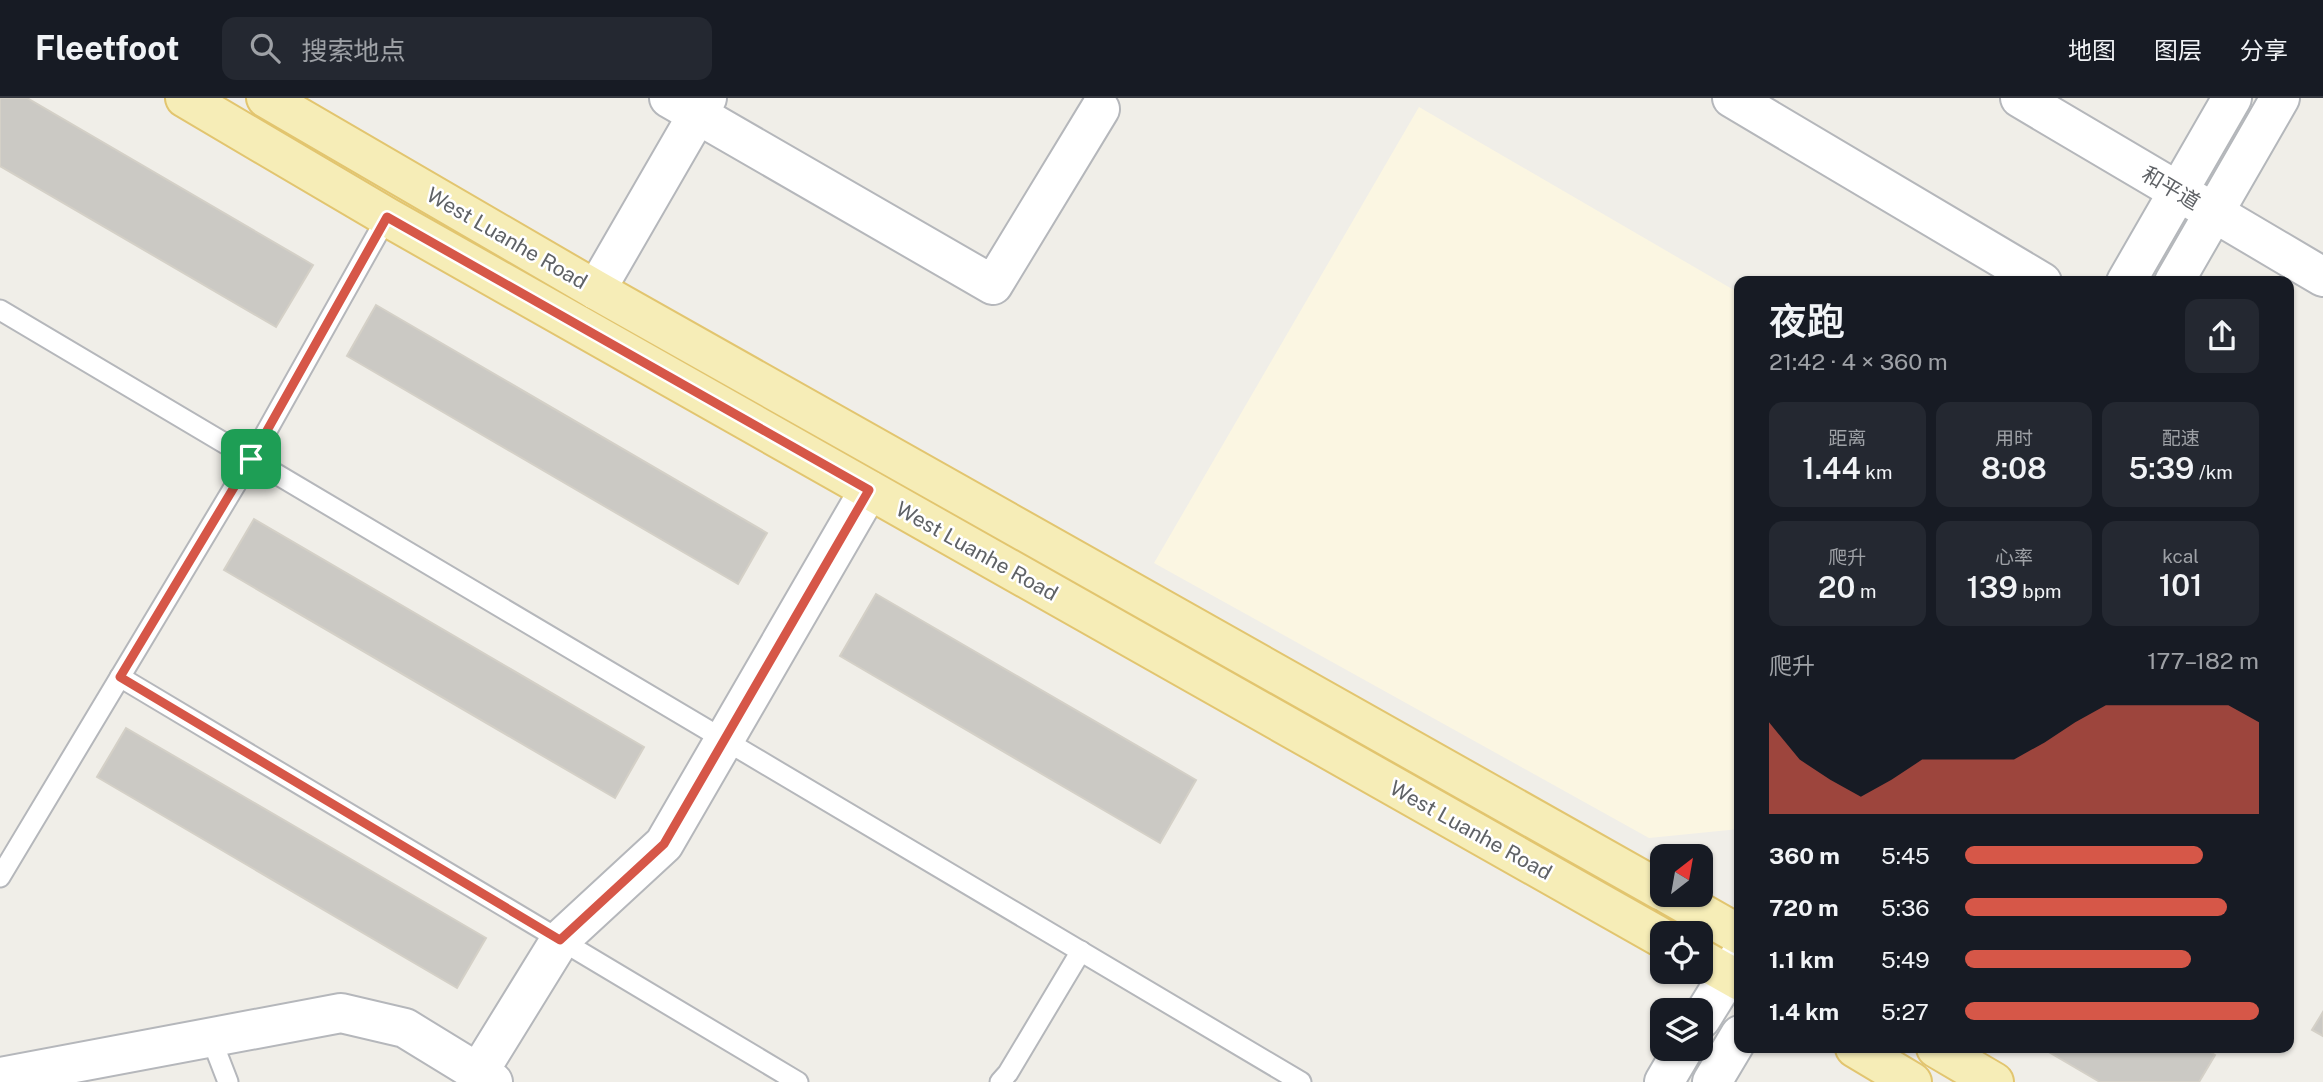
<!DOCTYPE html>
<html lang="zh">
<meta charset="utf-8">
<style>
body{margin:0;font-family:"Public Sans","Noto Sans SC",sans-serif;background:#242831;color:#f1f3f6;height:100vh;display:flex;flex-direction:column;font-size:26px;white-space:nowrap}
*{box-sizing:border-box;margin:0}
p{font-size:23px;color:#9ea1a6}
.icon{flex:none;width:38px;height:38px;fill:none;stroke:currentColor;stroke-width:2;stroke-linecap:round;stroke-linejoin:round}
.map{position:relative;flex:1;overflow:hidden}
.panel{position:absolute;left:1734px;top:178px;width:560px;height:777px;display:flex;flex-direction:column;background:#171b24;border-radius:14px;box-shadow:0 2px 5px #0004}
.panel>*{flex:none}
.needle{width:46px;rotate:31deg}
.tools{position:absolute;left:1650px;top:746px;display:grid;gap:14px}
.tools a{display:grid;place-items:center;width:63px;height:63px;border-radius:14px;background:#171b24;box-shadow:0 2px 5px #0004;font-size:35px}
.pin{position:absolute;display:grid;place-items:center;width:60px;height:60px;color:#fff;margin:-30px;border-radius:14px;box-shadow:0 4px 10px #0006}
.round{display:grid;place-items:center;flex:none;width:74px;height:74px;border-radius:14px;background:#242831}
.summary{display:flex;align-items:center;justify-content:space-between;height:119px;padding:0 35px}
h1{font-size:38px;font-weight:600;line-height:52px}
.figures{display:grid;grid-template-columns:repeat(3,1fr);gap:10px;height:119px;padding:7px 35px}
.figures div{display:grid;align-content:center;border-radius:14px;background:#242831;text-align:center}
.figures b{font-size:30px;font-weight:600}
.figures small{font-size:19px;font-weight:400}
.figures p{font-size:19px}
.chart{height:196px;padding:14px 35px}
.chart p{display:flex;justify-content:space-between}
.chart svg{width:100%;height:126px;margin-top:7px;fill:#d65748;opacity:.7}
ul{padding:0 35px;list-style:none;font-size:23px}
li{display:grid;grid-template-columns:112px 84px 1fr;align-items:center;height:52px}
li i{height:18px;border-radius:9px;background:#d65748}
header{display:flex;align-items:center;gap:42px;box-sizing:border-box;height:98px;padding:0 35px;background:#171b24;border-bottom:2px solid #363941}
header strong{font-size:33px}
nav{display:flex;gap:38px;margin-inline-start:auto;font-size:24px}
.search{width:490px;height:63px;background:#242831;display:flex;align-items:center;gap:18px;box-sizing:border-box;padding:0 24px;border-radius:14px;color:#9ea1a6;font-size:26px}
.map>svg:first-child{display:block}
.commercial{fill:#fbf6e2}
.building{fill:#cbc9c4;stroke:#d4d0c7;stroke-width:2}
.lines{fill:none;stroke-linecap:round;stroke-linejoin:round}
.service-casing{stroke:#b5b7bb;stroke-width:23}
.minor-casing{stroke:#b5b7bb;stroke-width:42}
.secondary-casing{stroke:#b4b7bb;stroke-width:42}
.primary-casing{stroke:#e2c56f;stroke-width:42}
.service{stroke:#fff;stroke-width:19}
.minor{stroke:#fff;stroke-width:38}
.secondary{stroke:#fff;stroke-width:38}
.primary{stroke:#f6edb7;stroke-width:38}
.route-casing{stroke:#fff;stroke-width:14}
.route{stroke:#d65748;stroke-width:9}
.labels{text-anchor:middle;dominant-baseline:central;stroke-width:5;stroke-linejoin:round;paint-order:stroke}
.street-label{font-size:21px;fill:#5f6266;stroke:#fff}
</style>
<header>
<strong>Fleetfoot</strong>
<div class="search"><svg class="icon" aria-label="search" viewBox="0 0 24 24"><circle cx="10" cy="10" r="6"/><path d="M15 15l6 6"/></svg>搜索地点</div>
<nav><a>地图</a><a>图层</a><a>分享</a></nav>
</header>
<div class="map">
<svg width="2323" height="984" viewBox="0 0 2323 984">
<rect width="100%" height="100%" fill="#f0eee8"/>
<!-- commercial -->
<path class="commercial" d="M1419,9L1739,195V731L1649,740L1154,465Z"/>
<!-- building -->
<g class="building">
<path d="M0,0H27L313,167L276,229L0,68Z"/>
<path d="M376,207L767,435L738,486L347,258Z"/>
<path d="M254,421L644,649L615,700L224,472Z"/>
<path d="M876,496L1196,682L1160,745L840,558Z"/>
<path d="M126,630L486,840L457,890L97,679Z"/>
<path d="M2323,914V938L2312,932Z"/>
<path d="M2042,950H2204L2215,957L2199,984H2100Z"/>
</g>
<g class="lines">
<!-- service casing -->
<g class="service-casing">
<g id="service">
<path d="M0,212L1301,984"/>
<path d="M120,579L798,984"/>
<path d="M0,779L251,361L387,119"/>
<path d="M211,940L228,984"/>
<path d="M1000,984L1008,975L1081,853"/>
</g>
</g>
<!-- minor casing -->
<g class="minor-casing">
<g id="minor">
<path d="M669,0L993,187L1100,11"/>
<path d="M1732,0L2042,184"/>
<path d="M2020,0L2323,179"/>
<path d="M596,192L707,0"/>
<path d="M478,975L560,842L664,746L869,392"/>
<path d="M0,979L341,915L405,930L493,984"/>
</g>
</g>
<!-- secondary casing -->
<g class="secondary-casing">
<g id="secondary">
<path d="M2126,184L2232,0"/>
<path d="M2174,184L2280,0"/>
<path d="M1701,921L1740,858"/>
<path d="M1664,984L1684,950"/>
<path d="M1712,984L1740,937"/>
</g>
</g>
<!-- primary casing -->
<g class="primary-casing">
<g id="primary">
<path d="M185,0L387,119L1662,840"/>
<path d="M266,0L596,192L1662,793"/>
<path d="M1668,796L1740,837"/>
<path d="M1701,861L1740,883"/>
<path d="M1855,950L1912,984"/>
<path d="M1936,950L1994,984"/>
</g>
</g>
<!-- service -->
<use href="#service" class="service"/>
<!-- minor -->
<use href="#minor" class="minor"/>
<!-- secondary -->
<use href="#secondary" class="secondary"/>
<!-- primary -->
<use href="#primary" class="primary"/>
</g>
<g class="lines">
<!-- route casing -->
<g class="route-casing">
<path id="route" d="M387,119L869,392L664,746L560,842L120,579L251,361Z"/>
</g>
<!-- route -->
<use href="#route" class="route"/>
</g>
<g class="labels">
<!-- street labels -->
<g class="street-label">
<text transform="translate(2171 90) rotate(31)">和平道</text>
<text transform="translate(507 140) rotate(30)">West Luanhe Road</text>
<text transform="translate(977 453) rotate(29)">West Luanhe Road</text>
<text transform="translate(1471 732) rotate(29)">West Luanhe Road</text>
</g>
</g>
</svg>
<div class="tools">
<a><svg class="needle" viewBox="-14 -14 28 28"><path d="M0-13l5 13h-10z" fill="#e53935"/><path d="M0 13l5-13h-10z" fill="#9ea1a6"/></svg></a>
<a><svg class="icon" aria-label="locate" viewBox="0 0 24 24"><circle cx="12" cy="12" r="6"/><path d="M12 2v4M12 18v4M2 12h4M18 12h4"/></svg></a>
<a><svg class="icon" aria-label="layers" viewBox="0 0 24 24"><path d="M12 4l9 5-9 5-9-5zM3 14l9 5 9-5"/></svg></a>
</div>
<div class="pin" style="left:251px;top:361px;background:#1e9e55"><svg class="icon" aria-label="arrive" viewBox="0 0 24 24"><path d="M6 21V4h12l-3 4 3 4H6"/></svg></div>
<section class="panel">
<div class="summary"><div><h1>夜跑</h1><p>21:42 · 4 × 360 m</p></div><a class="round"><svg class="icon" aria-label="share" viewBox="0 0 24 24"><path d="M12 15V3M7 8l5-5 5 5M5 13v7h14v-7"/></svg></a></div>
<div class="figures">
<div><p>距离</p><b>1.44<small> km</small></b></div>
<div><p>用时</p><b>8:08</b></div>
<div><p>配速</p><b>5:39<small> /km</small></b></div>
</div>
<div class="figures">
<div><p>爬升</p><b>20<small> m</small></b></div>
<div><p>心率</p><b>139<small> bpm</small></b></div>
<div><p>kcal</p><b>101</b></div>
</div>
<div class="chart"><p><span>爬升</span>177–182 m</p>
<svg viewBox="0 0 160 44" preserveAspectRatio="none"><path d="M0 44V12L10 25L20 32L30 38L40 32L50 25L60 25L70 25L80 25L90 19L100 12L110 6L120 6L130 6L140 6L150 6L160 12V44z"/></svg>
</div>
<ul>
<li><b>360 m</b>5:45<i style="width:81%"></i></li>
<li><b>720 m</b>5:36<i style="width:89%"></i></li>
<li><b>1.1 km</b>5:49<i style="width:77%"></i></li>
<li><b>1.4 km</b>5:27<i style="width:100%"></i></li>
</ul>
</section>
</div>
